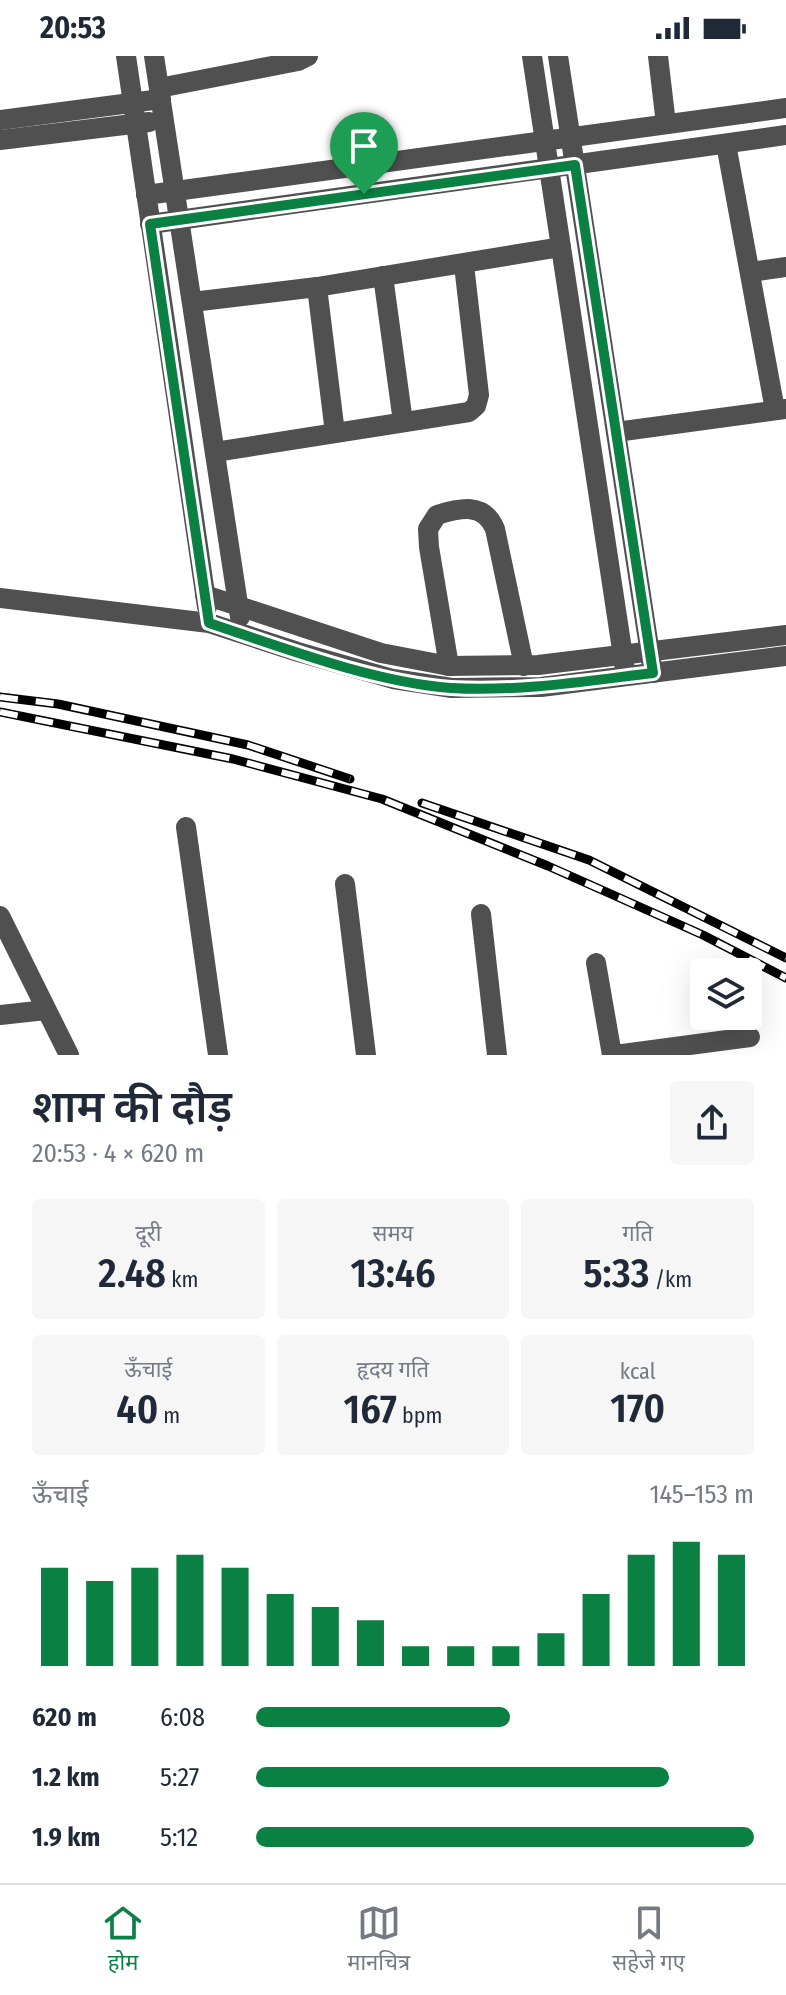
<!DOCTYPE html>
<html lang="hi">
<meta charset="utf-8">
<style>
body{margin:0;font-family:"Fira Sans Condensed","Noto Sans Devanagari",sans-serif;background:#f6f6f7;color:#1f2937;height:100vh;display:flex;flex-direction:column;font-size:30px;white-space:nowrap}
*{box-sizing:border-box;margin:0}
p{font-size:26px;color:#747a83}
.icon{flex:none;width:44px;height:44px;fill:none;stroke:currentColor;stroke-width:2;stroke-linecap:round;stroke-linejoin:round}
.map{position:relative;height:999px;overflow:hidden}
.panel{display:flex;flex-direction:column;background:#fff;flex:1}
.panel>*{flex:none}
.tools{position:absolute;left:690px;top:902px;display:grid;gap:16px}
.tools a{display:grid;place-items:center;width:72px;height:72px;border-radius:8px;background:#fff;box-shadow:0 8px 32px #0002;font-size:40px}
.pin{position:absolute;display:grid;place-items:center;width:68px;height:68px;color:#fff;margin:-82px -34px;border-radius:50% 50% 50% 0;rotate:-45deg;box-shadow:0 0 8px #0007}
.pin .icon{rotate:45deg}
.round{display:grid;place-items:center;flex:none;width:84px;height:84px;border-radius:8px;background:#f6f6f7}
.head{display:flex;align-items:center;justify-content:space-between;height:136px;padding:0 32px}
h1{font-size:44px;font-weight:600;line-height:60px}
.metrics{display:grid;grid-template-columns:repeat(3,1fr);gap:12px;height:136px;padding:8px 32px}
.metrics div{display:grid;align-content:center;border-radius:8px;background:#f6f6f7;text-align:center}
.metrics b{font-size:40px;font-weight:600}
.metrics small{font-size:22px;font-weight:400}
.metrics p{font-size:22px}
.chart{height:224px;padding:16px 32px}
.chart p{display:flex;justify-content:space-between}
.chart svg{width:100%;height:144px;margin-top:8px;stroke:#0b8043;stroke-width:6}
ul{padding:0 32px;list-style:none;font-size:26px}
li{display:grid;grid-template-columns:128px 96px 1fr;align-items:center;height:60px}
li i{height:20px;border-radius:10px;background:#0b8043}
.status{display:flex;justify-content:space-between;align-items:center;height:56px;padding:0 40px;background:#fff;direction:ltr}
.status svg{height:22px;fill:currentColor}
.tabs{display:flex;justify-content:space-around;align-items:center;height:112px;border-top:2px solid #e0e1e3;background:#fff;font-size:22px;color:#747a83}
.tabs a{display:grid;justify-items:center;gap:4px}
.tabs .active{color:#0b8043}
.map>svg:first-child{display:block}
.lines{fill:none;stroke-linecap:round;stroke-linejoin:round}
.minor{stroke:#505050;stroke-width:20}
.rail-casing{stroke:#000;stroke-width:9}
.rail{stroke:#fff;stroke-width:6;stroke-dasharray:18;stroke-linecap:butt}
.route-casing{stroke:#fff;stroke-width:16}
.route{stroke:#0b8043;stroke-width:10}
</style>
<div class="status"><b>20:53</b><svg viewBox="0 0 49 12"><path d="M0 12V9h3v3zM5 12V6h3v6zM10 12V3h3v9zM15 12V0h3v12zM26 1h20v11H26zM47 4h2v5h-2z"/></svg></div>
<div class="map">
<svg width="786" height="999" viewBox="0 0 786 999">
<rect width="100%" height="100%" fill="#fff"/>
<g class="lines">
<!-- minor -->
<g class="minor">
<path d="M126,0L207,551"/>
<path d="M154,0L240,561"/>
<path d="M532,0L626,620"/>
<path d="M558,0L653,617"/>
<path d="M658,0L666,68"/>
<path d="M159,32L298,5L308,0"/>
<path d="M0,64L161,43"/>
<path d="M0,84L149,66"/>
<path d="M726,88L775,354"/>
<path d="M146,139L786,52"/>
<path d="M150,168L786,79"/>
<path d="M750,216L786,211"/>
<path d="M383,220L403,366"/>
<path d="M317,231L335,377"/>
<path d="M192,246L317,231L561,191"/>
<path d="M616,376L786,353"/>
<path d="M215,396L469,356L476,350L479,339L464,209"/>
<path d="M205,539L381,597L449,610L538,609L786,579"/>
<path d="M0,542L209,567L298,596L393,623L452,632L541,631L786,600"/>
<path d="M449,610L429,491L428,473L437,459C460,452 484,446 495,473L524,610"/>
<path d="M186,771L218,999"/>
<path d="M345,828L366,999"/>
<path d="M481,858L497,999"/>
<path d="M0,860L69,999"/>
<path d="M596,907L612,999"/>
<path d="M0,959L46,954"/>
<path d="M615,999L750,981"/>
</g>
<!-- rail casing -->
<g class="rail-casing">
<g id="rail">
<path d="M0,641L58,648L248,689L350,723"/>
<path d="M0,656L233,703L382,743L548,810L703,879L786,922"/>
<path d="M422,747L589,804L786,902"/>
</g>
</g>
<!-- rail -->
<use href="#rail" class="rail"/>
</g>
<g class="lines">
<!-- route casing -->
<g class="route-casing">
<path id="route" d="M575,109L653,617C586,625 519,636 451,632C373,626 284,592 209,567L150,168Z"/>
</g>
<!-- route -->
<use href="#route" class="route"/>
</g>
</svg>
<div class="tools">
<a><svg class="icon" aria-label="layers" viewBox="0 0 24 24"><path d="M12 4l9 5-9 5-9-5zM3 14l9 5 9-5"/></svg></a>
</div>
<div class="pin" style="left:364px;top:138px;background:#1e9e55"><svg class="icon" aria-label="arrive" viewBox="0 0 24 24"><path d="M6 21V4h12l-3 4 3 4H6"/></svg></div>
</div>
<section class="panel">
<div class="head"><div><h1>शाम की दौड़</h1><p>20:53 · 4 × 620 m</p></div><a class="round"><svg class="icon" aria-label="share" viewBox="0 0 24 24"><path d="M12 15V3M7 8l5-5 5 5M5 13v7h14v-7"/></svg></a></div>
<div class="metrics">
<div><p>दूरी</p><b>2.48<small> km</small></b></div>
<div><p>समय</p><b>13:46</b></div>
<div><p>गति</p><b>5:33<small> /km</small></b></div>
</div>
<div class="metrics">
<div><p>ऊँचाई</p><b>40<small> m</small></b></div>
<div><p>हृदय गति</p><b>167<small> bpm</small></b></div>
<div><p>kcal</p><b>170</b></div>
</div>
<div class="chart"><p><span>ऊँचाई</span>145–153 m</p>
<svg viewBox="0 0 160 44" preserveAspectRatio="none"><path d="M5 44V14M15 44V18M25 44V14M35 44V10M45 44V14M55 44V22M65 44V26M75 44V30M85 44V38M95 44V38M105 44V38M115 44V34M125 44V22M135 44V10M145 44V6M155 44V10"/></svg>
</div>
<ul>
<li><b>620 m</b>6:08<i style="width:51%"></i></li>
<li><b>1.2 km</b>5:27<i style="width:83%"></i></li>
<li><b>1.9 km</b>5:12<i style="width:100%"></i></li>
</ul>
</section>
<nav class="tabs">
<a class="active"><svg class="icon" aria-label="home" viewBox="0 0 24 24"><path d="M3 11l9-7 9 7M6 9v11h12V9"/></svg>होम</a>
<a><svg class="icon" aria-label="map" viewBox="0 0 24 24"><path d="M3 6l6-2 6 2 6-2v14l-6 2-6-2-6 2zM9 4v14M15 6v14"/></svg>मानचित्र</a>
<a><svg class="icon" aria-label="saved" viewBox="0 0 24 24"><path d="M7 4h10v16l-5-4-5 4z"/></svg>सहेजे गए</a>
</nav>
